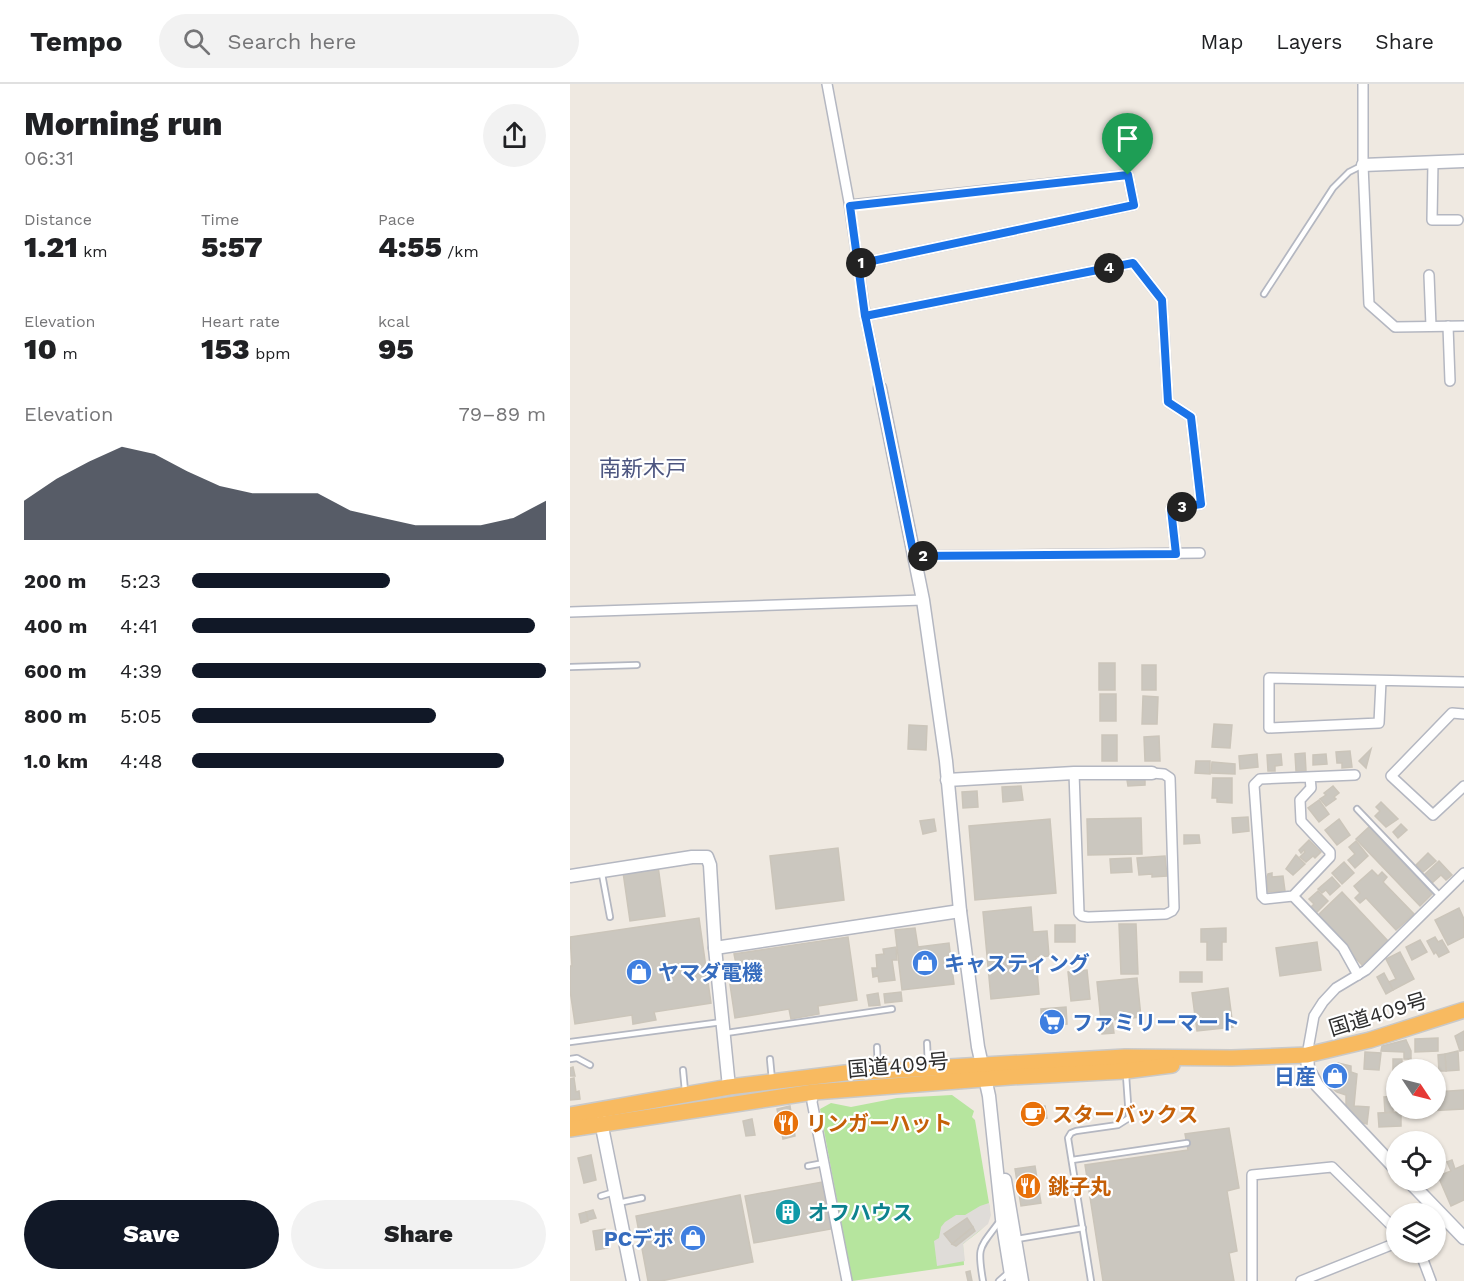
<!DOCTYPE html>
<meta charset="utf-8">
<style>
body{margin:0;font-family:"Work Sans","Noto Sans JP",sans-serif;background:#f2f2f2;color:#202124;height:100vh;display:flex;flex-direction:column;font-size:22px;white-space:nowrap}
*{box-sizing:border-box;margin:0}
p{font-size:20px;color:#757577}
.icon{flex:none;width:33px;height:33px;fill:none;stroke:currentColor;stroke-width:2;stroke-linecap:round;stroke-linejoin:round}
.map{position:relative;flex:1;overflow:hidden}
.sheet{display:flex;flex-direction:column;background:#fff;width:570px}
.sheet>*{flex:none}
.needle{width:39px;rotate:125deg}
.fabs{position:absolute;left:816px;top:975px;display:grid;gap:12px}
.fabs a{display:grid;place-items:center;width:60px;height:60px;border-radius:50%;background:#fff;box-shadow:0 2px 4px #0004;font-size:30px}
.pin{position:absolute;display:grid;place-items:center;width:51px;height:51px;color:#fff;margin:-62px -26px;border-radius:50% 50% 50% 0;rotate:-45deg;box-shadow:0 0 6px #0007}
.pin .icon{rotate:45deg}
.km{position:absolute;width:30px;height:30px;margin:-15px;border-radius:50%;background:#222;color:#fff;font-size:16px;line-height:30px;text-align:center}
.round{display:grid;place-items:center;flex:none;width:63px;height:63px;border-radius:32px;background:#f2f2f2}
.head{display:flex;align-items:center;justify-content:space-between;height:102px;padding:0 24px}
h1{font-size:33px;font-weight:800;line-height:45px}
.stats{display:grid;grid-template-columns:repeat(3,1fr);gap:9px;height:102px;padding:6px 24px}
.stats div{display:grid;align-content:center}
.stats b{font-size:30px;font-weight:800}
.stats small{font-size:16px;font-weight:400}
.stats p{font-size:16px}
.chart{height:168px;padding:12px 24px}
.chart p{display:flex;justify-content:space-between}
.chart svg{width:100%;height:108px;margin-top:6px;fill:#111827;opacity:.7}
.action{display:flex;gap:12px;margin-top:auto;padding:12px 24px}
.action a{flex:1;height:69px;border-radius:36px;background:#111827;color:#fff;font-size:24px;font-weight:800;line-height:69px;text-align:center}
.action a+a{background:#f2f2f2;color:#202124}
ul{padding:0 24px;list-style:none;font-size:20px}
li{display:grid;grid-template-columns:96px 72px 1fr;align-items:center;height:45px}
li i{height:15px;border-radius:8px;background:#111827}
header{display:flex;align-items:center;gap:36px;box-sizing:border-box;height:84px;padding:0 30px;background:#fff;border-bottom:2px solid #e0e0e0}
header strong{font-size:28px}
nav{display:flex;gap:33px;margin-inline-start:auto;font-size:21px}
.search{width:420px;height:54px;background:#f2f2f2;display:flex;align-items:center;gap:15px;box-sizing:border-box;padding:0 21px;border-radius:33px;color:#757577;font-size:22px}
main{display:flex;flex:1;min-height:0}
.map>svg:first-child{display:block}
.green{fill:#b6e59e}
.plaza{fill:#dfdcd8}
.building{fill:#cbc7bf;stroke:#cbc5ba;stroke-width:1.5}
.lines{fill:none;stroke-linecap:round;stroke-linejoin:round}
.service-casing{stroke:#b4b7c1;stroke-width:8}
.minor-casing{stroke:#b4b7c1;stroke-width:12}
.tertiary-casing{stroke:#b4b7c1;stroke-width:15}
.trunk-casing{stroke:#c9c9c9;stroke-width:18}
.service{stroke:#fff;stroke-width:4.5}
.minor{stroke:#fff;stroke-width:9}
.tertiary{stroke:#fff;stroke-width:12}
.trunk{stroke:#f8ba60;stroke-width:15}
.route-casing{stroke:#fff;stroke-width:12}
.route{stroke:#1a73e8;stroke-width:8}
.labels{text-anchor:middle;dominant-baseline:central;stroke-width:4.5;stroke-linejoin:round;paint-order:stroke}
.shop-label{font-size:21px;font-weight:bold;fill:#366cbe;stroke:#fff;text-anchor:start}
.street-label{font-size:21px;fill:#2e2e2e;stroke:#fff}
.food-label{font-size:21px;font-weight:bold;fill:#c56008;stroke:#fff;text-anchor:start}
.culture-label{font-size:21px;font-weight:bold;fill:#0d838f;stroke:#fff;text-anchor:start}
.neighbourhood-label{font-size:22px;fill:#4d5680;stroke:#fff}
</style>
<header>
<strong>Tempo</strong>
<div class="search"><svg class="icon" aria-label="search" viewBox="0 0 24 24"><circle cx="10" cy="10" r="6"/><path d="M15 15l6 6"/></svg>Search here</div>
<nav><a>Map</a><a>Layers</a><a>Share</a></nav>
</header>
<main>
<section class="sheet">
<div class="head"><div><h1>Morning run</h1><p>06:31</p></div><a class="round"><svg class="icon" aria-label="share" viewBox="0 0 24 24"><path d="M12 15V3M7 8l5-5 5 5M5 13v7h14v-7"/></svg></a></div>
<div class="stats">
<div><p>Distance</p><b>1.21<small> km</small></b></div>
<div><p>Time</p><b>5:57</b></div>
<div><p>Pace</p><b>4:55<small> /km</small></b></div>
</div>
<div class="stats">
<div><p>Elevation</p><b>10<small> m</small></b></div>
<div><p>Heart rate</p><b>153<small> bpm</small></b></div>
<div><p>kcal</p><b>95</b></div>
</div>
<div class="chart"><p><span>Elevation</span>79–89 m</p>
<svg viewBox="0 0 160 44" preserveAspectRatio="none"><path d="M0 44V28L10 19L20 12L30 6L40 9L50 16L60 22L70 25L80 25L90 25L100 32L110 35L120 38L130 38L140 38L150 35L160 28V44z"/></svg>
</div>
<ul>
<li><b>200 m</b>5:23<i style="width:56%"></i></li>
<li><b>400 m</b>4:41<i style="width:97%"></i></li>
<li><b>600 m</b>4:39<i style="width:100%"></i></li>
<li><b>800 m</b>5:05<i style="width:69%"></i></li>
<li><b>1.0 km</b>4:48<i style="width:88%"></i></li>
</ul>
<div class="action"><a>Save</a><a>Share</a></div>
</section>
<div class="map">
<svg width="894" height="1197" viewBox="0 0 894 1197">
<rect width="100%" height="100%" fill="#efe9e1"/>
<!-- green -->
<path class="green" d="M382,1011L404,1027L402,1033L405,1036L419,1119C422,1143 410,1146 393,1160L394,1181L282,1197L250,1025L261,1019L281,1023L327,1014Z"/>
<!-- plaza -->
<path class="plaza" d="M419,1119L421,1131L418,1140L393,1160L395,1177L367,1182L364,1157L369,1154L371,1143L375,1138L386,1131H395L410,1122Z"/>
<!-- building -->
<g class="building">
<rect x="529" y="579" width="16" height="27"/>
<rect x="572" y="581" width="14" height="25"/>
<rect x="530" y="610" width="16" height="27"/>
<path d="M573,612L588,613L587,640H572Z"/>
<path d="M644,640L662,641L660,664L642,663Z"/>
<path d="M339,641L357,642L356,666L338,665Z"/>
<rect x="532" y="651" width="15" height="26"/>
<path d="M589,652L590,677H575L574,653Z"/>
<path d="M801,665L796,684L789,677Z"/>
<path d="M780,667L782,683L772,684V679H767L766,668Z"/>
<path d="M735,669L736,687H726L725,670Z"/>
<path d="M687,670L688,683L670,685L669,672Z"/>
<path d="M711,670L712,681L705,682V687H698L697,671Z"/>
<path d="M756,670L757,680L743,681V671Z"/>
<path d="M626,677H640V690L625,689Z"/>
<path d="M642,678L665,680V690L641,689Z"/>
<path d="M643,694H662V719L647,718V714H642Z"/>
<path d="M575,695V701L558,702L557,696Z"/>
<path d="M451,702L453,716L433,718L432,703Z"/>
<path d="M763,702L769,709L764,713L766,715L756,722L750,715L756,711L754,709Z"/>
<path d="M407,707L408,723L393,724L392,708Z"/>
<path d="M749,716L759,730L749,738L738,724Z"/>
<path d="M811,718L828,735L816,743L805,732L810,727L806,723Z"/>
<path d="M678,733L679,747L663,749L662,734Z"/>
<path d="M571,734L572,770L518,771L517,735Z"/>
<path d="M364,735L366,747L353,750L350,737Z"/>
<path d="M480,735L486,809L405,816L399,742Z"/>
<path d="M769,735L780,751L767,761L755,746Z"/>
<path d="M831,740L837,746L828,754L823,748Z"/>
<path d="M800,742L863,809L850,822L786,755Z"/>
<path d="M614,751H629L630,759L614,760Z"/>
<path d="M739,756L751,768L745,774L743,772L736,778L730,773L735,768L734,766L731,769L729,766Z"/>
<path d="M786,757L798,772L785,784L778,776L785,770L779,763Z"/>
<path d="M268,764L274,816L206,825L200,772Z"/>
<path d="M858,769L866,777L853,788L846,781Z"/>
<path d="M726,771L735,780L723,791L716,785Z"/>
<path d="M595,772L597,792L582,793V790L569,791L567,774Z"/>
<path d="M561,774L562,788L541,789L540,775Z"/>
<path d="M869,777L882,791L876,796L871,791L862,799L854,791Z"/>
<path d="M774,778L784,789L772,800L762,789Z"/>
<path d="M88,782L95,832L60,837L53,788Z"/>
<path d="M802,786L808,792L812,788L817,793L813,798L844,830L826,846L796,814L790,819L785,814L790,809L784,802Z"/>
<path d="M702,789V793L713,792L715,807L698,808L697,793L698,790Z"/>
<path d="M762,793L770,802L760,811L756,806L752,809L748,805Z"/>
<path d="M748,807L758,817L745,830L739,825L744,820L739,815Z"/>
<path d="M772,808L818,857L792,881L746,833Z"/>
<path d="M461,823L463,848L477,847L479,872L466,873L469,910L421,915L413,828Z"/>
<path d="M889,824L894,835V853L878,861L865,836Z"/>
<path d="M129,834L141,919L84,928L86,936L63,940L62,931L5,940L0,906V882H2L0,853Z"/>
<path d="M549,840H566L568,890H551Z"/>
<rect x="485" y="841" width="20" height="17"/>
<path d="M345,844L348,863L379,859L384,900L332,906L325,846Z"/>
<path d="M656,844V858H652V876H637V858H631V845Z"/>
<path d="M278,853L287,916L248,922L249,930L221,935L219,925L165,934L158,887L167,885L164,870Z"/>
<path d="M865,853L868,858L872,856L879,868L869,873L866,868L864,870L857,857Z"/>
<path d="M850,856L857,868L842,876L836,863Z"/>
<path d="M747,858L751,886L710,892L706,864Z"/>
<path d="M326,863L327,876H322L325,896L309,898L308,892L303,893L302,884H307L306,871L314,870L313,865Z"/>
<path d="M830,868L844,895L823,906L819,898L826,895L816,875Z"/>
<path d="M517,886L520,915L501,917L498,888Z"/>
<rect x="610" y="888" width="22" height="10"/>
<path d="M814,889L823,906L816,910L807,893Z"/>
<path d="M567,894L571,933L531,937L527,898Z"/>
<path d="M658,904L663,943L627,947L622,909Z"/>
<path d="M331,908L332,917L315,919L314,910Z"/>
<path d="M308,909L310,921L299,922L297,911Z"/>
<path d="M496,923L497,940L472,942L471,925Z"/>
<path d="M542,936L544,949L532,950L531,937Z"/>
<path d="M894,947V966L890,967L885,952Z"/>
<path d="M868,954V967L845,968V955Z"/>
<path d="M836,956L841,967V975H834V968L811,967L812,962Z"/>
<path d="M888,967L889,986L876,987L875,970Z"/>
<path d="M795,968L811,969L809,986L794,985Z"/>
<path d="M875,970L876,987H869L868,971Z"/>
<path d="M823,975H832V986L823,988Z"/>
<path d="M768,979L781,982V988L787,990L784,1022L799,1023L797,1040L790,1038L776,1023V1011L767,1008L759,1002L757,998L758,989Z"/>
<path d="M3,983L5,992H0V984Z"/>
<path d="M4,994L6,1008L9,1007L10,1015L0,1016V995Z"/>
<path d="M894,1006V1025L839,1028V1024H866V1008Z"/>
<path d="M823,1012V1028L815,1029L814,1013Z"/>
<path d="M220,1022L225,1052L213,1055L207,1025Z"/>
<path d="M475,1022L477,1034L454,1037L452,1025Z"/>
<path d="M831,1028V1042L809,1043L808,1029Z"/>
<path d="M182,1035L185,1051L176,1052L173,1037Z"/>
<path d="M659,1044L669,1104L657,1107L667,1167L659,1169L664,1197H533L515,1081L618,1066L615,1050Z"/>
<path d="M21,1071L26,1096L14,1099L8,1074Z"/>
<path d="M882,1076L885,1085L894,1081V1116L881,1122L868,1092L881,1087L877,1078Z"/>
<path d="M465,1082L471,1119L451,1122L445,1085Z"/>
<path d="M252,1098L261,1145L184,1159L175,1112Z"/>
<path d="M170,1111L183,1178L91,1197H78L66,1132Z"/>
<path d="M23,1126L26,1134L18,1136L16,1128Z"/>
<path d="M16,1128L18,1137L11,1139L9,1130Z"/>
<path d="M397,1134L403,1143L382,1160L374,1150Z"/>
<path d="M403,1143L405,1147L386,1162L382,1160Z"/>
<path d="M35,1145L38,1164L26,1166L23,1147Z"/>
<path d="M400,1187L402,1197H398L396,1188Z"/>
</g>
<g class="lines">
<!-- service casing -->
<g class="service-casing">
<g id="service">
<path d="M694,210L763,104L779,88L791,82"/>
<path d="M0,583L67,581"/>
<path d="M787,725L870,812"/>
<path d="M32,790L40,833"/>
<path d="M156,949L322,925"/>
<path d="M0,958L152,938"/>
<path d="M357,959L358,981"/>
<path d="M307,963L308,985"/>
<path d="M0,975L7,974L20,981"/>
<path d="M200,975L202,996"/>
<path d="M113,986L115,1007"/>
<path d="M502,1076L617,1059"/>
<path d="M238,1082L254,1079"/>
<path d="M31,1112L44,1108"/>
<path d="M48,1119L72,1114"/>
<path d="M447,1155L513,1144"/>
<path d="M413,1197C407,1162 409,1165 429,1138"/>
<path d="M429,1197L438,1189"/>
<path d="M521,1197L498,1054L501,1049L506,1047L548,1041L559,1034L556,991"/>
</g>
</g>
<!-- minor casing -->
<g class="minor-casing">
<g id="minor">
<path d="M257,0L279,118L296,236L310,304"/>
<path d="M793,0V81L799,220L825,243L894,242"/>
<path d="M863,78L862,136H888"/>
<path d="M280,121L558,91L564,121L288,180"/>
<path d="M859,191L861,242"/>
<path d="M295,232L563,179L592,216L598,318L621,333L631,420L601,425L606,470"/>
<path d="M878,242L880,297"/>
<path d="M344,472L630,469"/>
<path d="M0,528L353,516"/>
<path d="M811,597L809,639L699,644V594L894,598"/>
<path d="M894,630L882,629L821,692L863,731L894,702"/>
<path d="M504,689L509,829L512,832L518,833L596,830L602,827L604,824L600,694L594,690L582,689"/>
<path d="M740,693L741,704L730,716L731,737L760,768V773L723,812L695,815L692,812L684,701L690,695L785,691"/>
<path d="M723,812L773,864L788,891"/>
<path d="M737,971L744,932L753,918L766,904L796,886L894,789"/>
<path d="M244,1008L242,1018L277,1197"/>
<path d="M850,1168L861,1197"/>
<path d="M682,1197V1091L762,1083L826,1146"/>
<path d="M731,1197L826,1159"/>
</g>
</g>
<!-- tertiary casing -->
<g class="tertiary-casing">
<g id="tertiary">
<path d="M793,81L894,77"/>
<path d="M310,304L353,516L376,677L390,827L408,963L419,1012L432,1135L442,1197"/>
<path d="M377,696L504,689H582"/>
<path d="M0,792L122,773H137L140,781L145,864L159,1003"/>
<path d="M145,864L390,827"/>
<path d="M737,971L738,985L747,1001L826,1085"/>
<path d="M30,1033L63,1197"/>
<path d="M435,1096L452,1197"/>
<path d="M838,1096L894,1154"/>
</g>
</g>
<!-- trunk casing -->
<g class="trunk-casing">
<g id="trunk">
<path d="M0,1031L159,1003L275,989L555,973L662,974L737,971L800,956L894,926"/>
<path d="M0,1045L244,1008L440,993L555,987L602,981"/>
</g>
</g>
<!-- service -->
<use href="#service" class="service"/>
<!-- minor -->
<use href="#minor" class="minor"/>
<!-- tertiary -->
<use href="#tertiary" class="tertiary"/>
<!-- trunk -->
<use href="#trunk" class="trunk"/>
</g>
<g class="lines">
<!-- route casing -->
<g class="route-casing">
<path id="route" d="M558,91L564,121L288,180L295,232L296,236L344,472L606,470L601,425L631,420L621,333L598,318L592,216L563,179L295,232L280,122L558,91"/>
</g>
<!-- route -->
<use href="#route" class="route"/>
</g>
<!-- icons -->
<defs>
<g id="shop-disc" transform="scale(1.35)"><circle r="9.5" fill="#3f7fe0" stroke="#fff"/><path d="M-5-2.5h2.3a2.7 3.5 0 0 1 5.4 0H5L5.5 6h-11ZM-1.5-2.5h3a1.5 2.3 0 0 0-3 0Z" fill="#fff"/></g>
<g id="supermarket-disc" transform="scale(1.35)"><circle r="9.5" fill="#3f7fe0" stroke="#fff"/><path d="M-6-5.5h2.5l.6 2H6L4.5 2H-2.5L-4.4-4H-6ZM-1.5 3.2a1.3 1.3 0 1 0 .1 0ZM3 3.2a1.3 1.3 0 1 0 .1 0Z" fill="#fff"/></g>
<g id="cafe-disc" transform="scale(1.35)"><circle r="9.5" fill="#e8710a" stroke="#fff"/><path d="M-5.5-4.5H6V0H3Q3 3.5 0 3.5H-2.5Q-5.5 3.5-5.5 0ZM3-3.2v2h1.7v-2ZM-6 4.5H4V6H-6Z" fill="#fff"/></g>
<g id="restaurant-disc" transform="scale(1.35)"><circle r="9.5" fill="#e8710a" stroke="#fff"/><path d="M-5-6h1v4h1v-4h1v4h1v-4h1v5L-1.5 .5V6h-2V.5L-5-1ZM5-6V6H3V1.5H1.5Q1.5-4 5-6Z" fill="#fff"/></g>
<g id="building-disc" transform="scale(1.35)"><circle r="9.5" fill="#0f9aa8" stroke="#fff"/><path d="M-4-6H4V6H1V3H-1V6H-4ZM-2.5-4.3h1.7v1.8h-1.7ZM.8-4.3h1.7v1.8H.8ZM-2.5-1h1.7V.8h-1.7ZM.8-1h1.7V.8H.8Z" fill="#fff"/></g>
</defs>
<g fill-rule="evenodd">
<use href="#shop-disc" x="355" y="879"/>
<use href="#shop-disc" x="69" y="888"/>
<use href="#supermarket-disc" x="482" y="938"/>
<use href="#shop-disc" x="765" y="992"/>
<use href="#cafe-disc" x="463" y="1030"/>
<use href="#restaurant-disc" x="216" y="1039"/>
<use href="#restaurant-disc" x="458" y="1102"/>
<use href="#building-disc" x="218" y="1128"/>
<use href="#shop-disc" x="123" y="1154"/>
</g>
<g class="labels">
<!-- shop labels -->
<g class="shop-label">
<text x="374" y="879">キャスティング</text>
<text x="88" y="888">ヤマダ電機</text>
<text x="502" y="938">ファミリーマート</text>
<text x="746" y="992" text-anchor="end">日産</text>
<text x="104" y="1154" text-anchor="end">PCデポ</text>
</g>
<!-- street labels -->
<g class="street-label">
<text transform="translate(808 930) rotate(-17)">国道409号</text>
<text transform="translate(328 981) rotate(-5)">国道409号</text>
</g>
<!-- food labels -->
<g class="food-label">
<text x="482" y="1030">スターバックス</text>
<text x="236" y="1039">リンガーハット</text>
<text x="478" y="1102">銚子丸</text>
</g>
<!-- culture labels -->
<g class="culture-label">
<text x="238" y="1128">オフハウス</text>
</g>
<!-- neighbourhood labels -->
<g class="neighbourhood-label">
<text x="73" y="384">南新木戸</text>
</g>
</g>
</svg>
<div class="fabs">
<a><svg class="needle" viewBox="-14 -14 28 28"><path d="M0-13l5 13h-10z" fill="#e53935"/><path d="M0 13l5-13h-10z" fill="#757577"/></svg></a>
<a><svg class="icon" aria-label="locate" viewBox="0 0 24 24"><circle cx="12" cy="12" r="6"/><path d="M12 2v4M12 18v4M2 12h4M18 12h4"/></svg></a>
<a><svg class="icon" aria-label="layers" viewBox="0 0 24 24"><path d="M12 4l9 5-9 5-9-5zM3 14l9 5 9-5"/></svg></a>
</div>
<div class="pin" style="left:558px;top:91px;background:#1e9e55"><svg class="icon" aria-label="arrive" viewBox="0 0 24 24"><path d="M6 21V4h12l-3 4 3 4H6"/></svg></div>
<b class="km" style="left:291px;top:179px">1</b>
<b class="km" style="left:353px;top:472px">2</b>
<b class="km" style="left:612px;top:423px">3</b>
<b class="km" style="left:539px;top:184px">4</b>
</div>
</main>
